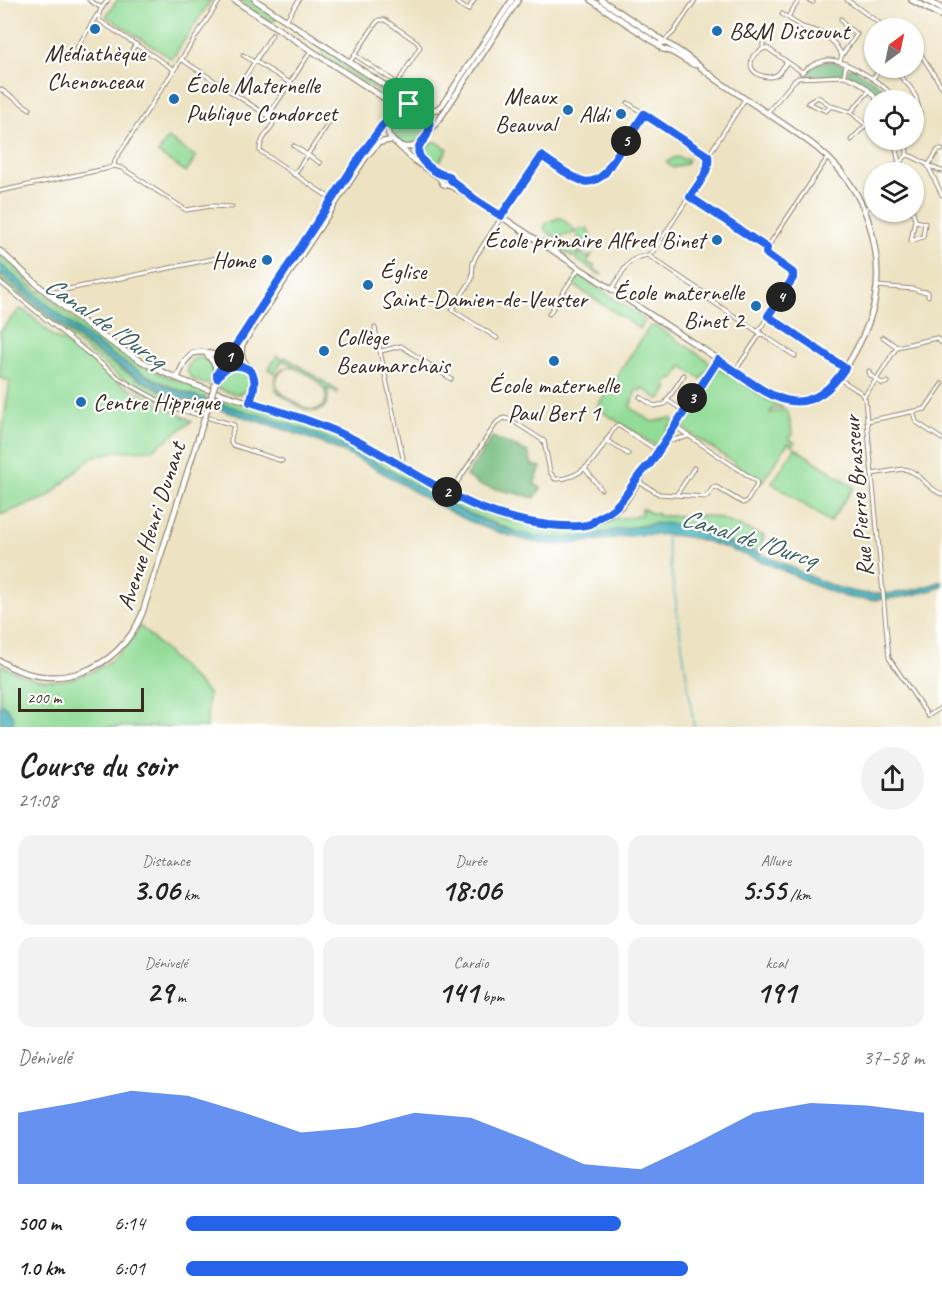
<!DOCTYPE html>
<html lang="fr">
<meta charset="utf-8">
<style>
body{margin:0;font-family:Caveat,sans-serif;background:#f2f2f2;color:#222;height:100vh;display:flex;flex-direction:column;font-size:22px;white-space:nowrap}
*{box-sizing:border-box;margin:0}
p{font-size:20px;color:#767676}
.icon{flex:none;width:33px;height:33px;fill:none;stroke:currentColor;stroke-width:2;stroke-linecap:round;stroke-linejoin:round}
.map{position:relative;height:727px;overflow:hidden}
.sheet{display:flex;flex-direction:column;background:#fff;flex:1}
.sheet>*{flex:none}
.needle{width:39px;rotate:33deg}
.buttons{position:absolute;left:864px;top:18px;display:grid;gap:12px}
.buttons a{display:grid;place-items:center;width:60px;height:60px;border-radius:50%;background:#fff;box-shadow:0 2px 4px #0004;font-size:30px}
.scale{position:absolute;left:18px;bottom:15px;width:126px;box-sizing:border-box;padding-left:6px;border:3px solid #3b2a1e;border-top:0;font-size:16px;line-height:21px;white-space:nowrap;color:#3b2a1e;-webkit-text-stroke:4px #fff;paint-order:stroke}
.pin{position:absolute;display:grid;place-items:center;width:51px;height:51px;color:#fff;margin:-26px;border-radius:12px;box-shadow:0 3px 9px #0006}
.km{position:absolute;width:30px;height:30px;margin:-15px;border-radius:50%;background:#222;color:#fff;font-size:16px;line-height:30px;text-align:center}
.round{display:grid;place-items:center;flex:none;width:63px;height:63px;border-radius:32px;background:#f2f2f2}
.headline{display:flex;align-items:center;justify-content:space-between;height:102px;padding:0 18px}
h1{font-size:33px;font-weight:700;line-height:45px}
.figures{display:grid;grid-template-columns:repeat(3,1fr);gap:9px;height:102px;padding:6px 18px}
.figures div{display:grid;align-content:center;border-radius:15px;background:#f2f2f2;text-align:center}
.figures b{font-size:30px;font-weight:700}
.figures small{font-size:16px;font-weight:400}
.figures p{font-size:16px}
.chart{height:168px;padding:12px 18px}
.chart p{display:flex;justify-content:space-between}
.chart svg{width:100%;height:108px;margin-top:6px;fill:#2563eb;opacity:.7}
ul{padding:0 18px;list-style:none;font-size:20px}
li{display:grid;grid-template-columns:96px 72px 1fr;align-items:center;height:45px}
li i{height:15px;border-radius:8px;background:#2563eb}
.map>svg:first-child{display:block}
.green{fill:#92dc97;stroke:#66835a;stroke-width:1.5;fill-rule:evenodd}
.forest{fill:#75bc80;stroke:#58734f;stroke-width:1.5}
.water{fill:#40b0ba;stroke:#3e6d6c;stroke-width:1.5}
.lines{fill:none;stroke-linecap:round;stroke-linejoin:round}
.stream{stroke:#40b0ba;stroke-width:1.5}
.street-casing{stroke:#948670;stroke-width:5}
.secondary-casing{stroke:#948670;stroke-width:7}
.primary-casing{stroke:#948670;stroke-width:8}
.street{stroke:#fff;stroke-width:3}
.secondary{stroke:#fff;stroke-width:4.5}
.primary{stroke:#fff;stroke-width:5}
.secondary-bridge-casing{stroke:#948670;stroke-width:7;stroke-linecap:butt}
.secondary-bridge{stroke:#fff;stroke-width:4.5}
.route-casing{stroke:#fff;stroke-width:12}
.route{stroke:#2563eb;stroke-width:8}
.poi-dot{fill:#1f6fb2;stroke:#fff;stroke-width:2}
.labels{text-anchor:middle;dominant-baseline:central;stroke-width:4.5;stroke-linejoin:round;paint-order:stroke}
.poi-label{font-size:24px;fill:#3b2a1e;stroke:#fff;text-anchor:start}
.street-label{font-size:24px;fill:#3b2a1e;stroke:#fff}
.water-label{font-size:26px;font-style:italic;fill:#3d605c;stroke:#fff}
</style>
<div class="map">
<svg width="942" height="727" viewBox="0 0 942 727">
<rect width="100%" height="100%" fill="#fff"/>
<filter id="ink" filterUnits="userSpaceOnUse"><feTurbulence type="fractalNoise" baseFrequency=".0167" numOctaves="2"/><feDisplacementMap in="SourceGraphic" scale="12" xChannelSelector="R" yChannelSelector="G"/><feConvolveMatrix kernelMatrix="1 2 1 2 8 2 1 2 1" color-interpolation-filters="sRGB"/></filter>
<filter id="wash" filterUnits="userSpaceOnUse"><feTurbulence type="fractalNoise" baseFrequency=".008" numOctaves="4" result="noise"/><feDisplacementMap in="SourceGraphic" scale="24" xChannelSelector="R" yChannelSelector="G"/><feGaussianBlur stdDeviation="1.35" result="paint"/><feColorMatrix in="noise" values="0 0 0 0 0 0 0 0 0 0 0 0 0 0 0 0 0 1.4 0 .05"/><feComposite in="paint" operator="in"/></filter>
<g filter="url(#wash)">
<rect width="100%" height="100%" fill="#ede3c3"/>
<!-- green -->
<g class="green">
<path d="M117,0H211L172,59L106,16Z"/>
<path d="M238,0H252L277,17L272,23Z"/>
<path d="M325,49L398,96L389,101L384,95L321,55Z"/>
<circle cx="408" cy="126" r="19"/>
<path d="M168,138L196,157L186,172L158,153Z"/>
<path d="M431,142H437L448,149L436,167C431,163 424,160 423,154Z"/>
<path d="M676,157L683,159L687,158L688,160L685,164L673,168L666,162Z"/>
<path d="M558,218H561L574,229V233L563,236L559,238L551,235L544,228L546,223Z"/>
<path d="M587,228L592,236L588,239L580,248L578,245L579,239L576,233L577,230Z"/>
<path d="M561,242L567,245L576,246L580,251L575,257H573L558,248V243Z"/>
<path d="M581,253L587,257L592,255L588,260V263L595,266L593,269L602,274L600,275L576,259Z"/>
<path d="M0,255L27,279L26,280L39,292L41,291C75,322 113,351 155,371C172,379 190,385 207,391L205,399C123,375 63,318 0,264Z"/>
<path d="M0,275C64,330 121,381 202,408L201,414L176,407L146,393L117,375L44,317L0,280Z"/>
<path d="M577,277H582L643,318L645,321L640,329L572,284Z"/>
<path d="M20,309L27,312L53,336L73,347L119,383L192,421L152,450L118,451L92,457L48,497L0,515V447L10,381L0,378V331Z"/>
<path d="M650,326H656L707,360L710,365L701,379L682,366L674,379L671,378L665,386L668,388L661,398L658,399L642,388L640,391L637,389L634,394L635,395L631,401L632,402L630,407L652,422L671,418L674,420L658,444L655,445L596,408Z"/>
<path d="M277,356L282,359L285,357L338,391L337,394L327,388C328,394 329,400 325,406C313,421 287,398 275,390L277,389C272,376 280,367 293,366L283,360L274,373L268,369ZM291,367C304,370 335,388 324,404C322,408 317,410 312,410C306,410 284,396 280,391C270,381 280,369 291,367Z"/>
<path d="M199,357C214,360 214,373 210,385C205,384 199,383 195,380C182,373 187,360 199,357Z"/>
<path d="M237,367C242,369 247,371 249,376C253,384 246,394 237,394C231,394 223,390 217,388C222,375 223,369 237,367Z"/>
<path d="M718,369H721L771,402L783,407V408L772,409L770,413L787,410L788,413L793,435L789,438L795,443L793,446L788,443L762,482L680,426V423Z"/>
<path d="M218,395L299,420L334,433L352,440L380,456V457L407,473L409,472L461,503L466,504C501,519 546,533 585,527C594,526 602,521 611,519C619,518 627,518 635,517L637,514L640,516L642,513L640,511L642,508L651,513H657V516H709L721,519L764,536L759,553L683,526L654,523L570,539H550L520,533L455,508L432,496L381,465L346,447L289,425L216,402Z"/>
<path d="M795,448L854,487L830,522L772,483Z"/>
<path d="M140,626L208,693L207,727H0V664C53,697 110,677 140,626Z"/>
</g>
<!-- forest -->
<g class="forest">
<path d="M825,62C831,62 839,61 844,66V71L839,75L806,76V71L818,63Z"/>
<path d="M851,67C867,77 884,86 895,100H880L866,84L849,75L847,72L848,69Z"/>
<path d="M492,437L528,452L532,465L541,467L534,484L541,488L535,498L480,485L466,476Z"/>
</g>
<!-- water -->
<g class="water">
<path d="M0,264C52,308 107,361 171,388C189,395 207,400 225,405C266,417 309,429 348,448C409,477 465,523 534,536C570,543 605,531 641,526C655,524 668,521 682,526C692,528 701,533 711,537C735,545 760,553 784,564C805,573 827,586 851,591C880,598 914,592 942,581V587C915,596 879,603 851,598C829,593 808,582 789,573C759,560 728,547 697,539C665,531 631,535 599,540C577,543 556,547 533,542C505,535 476,526 451,512C415,494 383,470 347,454C307,435 263,423 221,410C204,405 188,401 172,394C106,367 53,317 0,272Z"/>
<path d="M0,703C7,706 11,712 14,720L11,727L0,723Z"/>
</g>
<g class="lines">
<!-- stream -->
<path class="stream" d="M666,535L694,727"/>
</g>
</g>
<g filter="url(#ink)">
<g class="lines">
<!-- street casing -->
<g class="street-casing">
<g id="street">
<path d="M89,0L102,8"/>
<path d="M108,0C103,6 96,13 100,21L173,69"/>
<path d="M459,0L457,3L468,10L474,0"/>
<path d="M809,0L813,2"/>
<path d="M847,0L886,28"/>
<path d="M782,14L802,27L823,33L835,44L842,55L840,61"/>
<path d="M788,17L799,0"/>
<path d="M841,19L845,26L857,34L842,55"/>
<path d="M286,20L299,0"/>
<path d="M664,41L673,33L695,0"/>
<path d="M77,48L97,15"/>
<path d="M763,49V41"/>
<path d="M914,49L922,56L942,87"/>
<path d="M132,50L136,44"/>
<path d="M243,55L254,62"/>
<path d="M355,55L397,83"/>
<path d="M181,59L271,118L273,124C268,133 259,141 260,151L333,200"/>
<path d="M255,61L290,83"/>
<path d="M350,62L376,23L379,20H385L417,42L420,47L393,90"/>
<path d="M787,62C784,66 781,71 778,74C770,80 754,76 751,66C751,64 752,58 753,56L763,49L767,48L802,72"/>
<path d="M893,68L910,87L916,97L920,113L914,119"/>
<path d="M802,73V72C810,66 818,61 828,60C846,59 886,85 896,100"/>
<path d="M844,76L846,64"/>
<path d="M871,78L875,76L881,68"/>
<path d="M0,89L30,109"/>
<path d="M234,94L272,35"/>
<path d="M628,103L708,156"/>
<path d="M831,106L826,111L808,103L818,97L831,106L851,112L866,125L851,140"/>
<path d="M851,112L869,91"/>
<path d="M767,113L794,81L798,78L844,76C858,80 869,88 877,100"/>
<path d="M268,116L311,51"/>
<path d="M894,140L899,163L903,172"/>
<path d="M294,146L320,163"/>
<path d="M907,155C920,158 929,168 942,171"/>
<path d="M114,166L115,160L220,0"/>
<path d="M928,166L942,195"/>
<path d="M928,166L938,150H942"/>
<path d="M880,172L899,163L907,155L906,140"/>
<path d="M294,175L330,121L333,120"/>
<path d="M0,191L105,169L114,166L122,168L186,210L211,206L232,207"/>
<path d="M690,197L767,248"/>
<path d="M864,209L874,205"/>
<path d="M913,212L915,219L911,241L923,237L925,223L915,221"/>
<path d="M649,256L704,293L710,300L795,356"/>
<path d="M0,282L120,379L156,399L178,409L234,425L231,439V443L233,445L282,461"/>
<path d="M877,286L914,289L919,291L928,292V296"/>
<path d="M612,289C618,280 624,266 633,260C641,254 647,259 655,249L707,169L709,160L708,156L745,99"/>
<path d="M50,293L217,258"/>
<path d="M549,314L579,268"/>
<path d="M768,316L845,367"/>
<path d="M375,328L403,458L400,464"/>
<path d="M758,332L793,278L792,271L768,255L766,253L767,248L828,157"/>
<path d="M883,337L897,347"/>
<path d="M497,338L452,310L472,279L473,263L476,256L542,156L578,180L587,182L595,180L605,173L644,114"/>
<path d="M381,351L401,346L451,379"/>
<path d="M735,371L761,333"/>
<path d="M869,371L870,375L883,384L888,382"/>
<path d="M838,378L860,392L865,399L889,658L928,716L942,707"/>
<path d="M864,396L876,380L897,347L936,338L942,343"/>
<path d="M640,397L654,406L665,404L667,400L684,411"/>
<path d="M667,400L684,375"/>
<path d="M913,411L916,422L942,439"/>
<path d="M867,421L925,409L942,384"/>
<path d="M665,439L668,441L686,437L688,436"/>
<path d="M606,440L628,454"/>
<path d="M585,469L601,489"/>
<path d="M872,474L903,469C921,471 926,489 942,494"/>
<path d="M639,482L659,494L706,497L713,488L716,487L743,503L747,501L757,485L756,481L674,426"/>
<path d="M450,493L497,422L504,418L511,420L544,441L550,472L555,479C587,480 600,450 615,427L618,425L658,451"/>
<path d="M677,494L694,468"/>
<path d="M606,514L621,501L641,470L646,467"/>
</g>
</g>
<!-- secondary casing -->
<g class="secondary-casing">
<g id="secondary">
<path d="M234,0L381,96L386,100L391,112"/>
<path d="M255,0L407,100L409,104"/>
<path d="M591,0L659,45L662,49C674,50 683,61 695,65"/>
<path d="M601,0L656,36L662,40V42"/>
<circle cx="408" cy="126" r="21"/>
<path d="M425,112L437,109L442,105L512,0"/>
<path d="M429,132L439,120L518,0"/>
<path d="M419,144C419,147 418,151 419,155C421,165 439,175 448,175L453,182L470,194"/>
<path d="M398,145L415,161L439,177L443,184L451,186L476,200L774,396C811,414 833,387 851,359C862,340 871,321 875,299C878,283 878,266 875,249C869,208 849,174 817,148C785,123 750,103 717,80C699,67 683,51 664,42L661,43L660,46"/>
<path d="M0,251C45,292 90,332 143,362C200,394 267,403 327,428C380,449 424,484 476,506C517,524 591,542 625,502L718,360"/>
<path d="M242,347C239,364 251,364 254,378C256,385 252,395 250,402"/>
<path d="M206,353L215,365L217,374"/>
<path d="M224,368L237,365L250,370"/>
<path d="M217,374L362,154L382,126L386,123"/>
<path d="M177,378L185,361L193,353L202,352L221,356L230,352"/>
<path d="M217,378L242,345L366,157L378,143L391,140"/>
<path d="M0,661C53,695 118,672 142,614L203,423"/>
</g>
</g>
<!-- primary casing -->
<g class="primary-casing">
<g id="primary">
<path d="M912,0L942,16"/>
<path d="M926,0L942,9"/>
</g>
</g>
<!-- street -->
<use href="#street" class="street"/>
<!-- secondary -->
<use href="#secondary" class="secondary"/>
<!-- primary -->
<use href="#primary" class="primary"/>
<!-- secondary-bridge casing -->
<g class="secondary-bridge-casing">
<path id="secondary-bridge" d="M203,423L216,381"/>
</g>
<!-- secondary-bridge -->
<use href="#secondary-bridge" class="secondary-bridge"/>
</g>
</g>
<g class="lines" filter="url(#ink)">
<!-- route casing -->
<g class="route-casing">
<path id="route" d="M409,104C423,107 435,121 427,135C425,140 420,142 419,147C415,158 431,170 441,174C443,175 447,175 449,176L451,180L476,200L501,216L542,156C548,161 555,165 562,170C578,180 589,189 605,173L644,114L708,156C711,171 698,184 690,197L767,248L766,253L768,255L793,273V278L768,316L845,368C803,432 764,390 718,360L650,464C636,475 631,491 619,503C613,511 605,514 597,519C593,521 594,523 590,524C578,528 561,526 549,525C524,522 500,516 478,507C434,489 396,460 353,439C320,423 285,413 250,402C252,395 256,386 254,378C252,367 237,363 227,368C222,370 220,374 217,378V374L362,154L382,126C394,118 386,106 409,104Z"/>
</g>
<!-- route -->
<use href="#route" class="route"/>
</g>
<!-- markers -->
<g class="poi-dot">
<circle cx="95" cy="29" r="6"/>
<circle cx="717" cy="31" r="6"/>
<circle cx="174" cy="99" r="6"/>
<circle cx="568" cy="110" r="6"/>
<circle cx="621" cy="114" r="6"/>
<circle cx="717" cy="240" r="6"/>
<circle cx="267" cy="260" r="6"/>
<circle cx="368" cy="285" r="6"/>
<circle cx="756" cy="306" r="6"/>
<circle cx="324" cy="351" r="6"/>
<circle cx="554" cy="361" r="6"/>
<circle cx="81" cy="402" r="6"/>
</g>
<g class="labels">
<!-- poi labels -->
<g class="poi-label">
<text x="729" y="31">B&amp;M Discount</text>
<text x="95" y="53" text-anchor="middle">Médiathèque<tspan x="95" dy="28">Chenonceau</tspan></text>
<text x="186" y="85">École Maternelle<tspan x="186" dy="28">Publique Condorcet</tspan></text>
<text x="556" y="96" text-anchor="end">Meaux<tspan x="556" dy="28">Beauval</tspan></text>
<text x="609" y="114" text-anchor="end">Aldi</text>
<text x="705" y="240" text-anchor="end">École primaire Alfred Binet</text>
<text x="255" y="260" text-anchor="end">Home</text>
<text x="380" y="271">Église<tspan x="380" dy="28">Saint-Damien-de-Veuster</tspan></text>
<text x="744" y="292" text-anchor="end">École maternelle<tspan x="744" dy="28">Binet 2</tspan></text>
<text x="336" y="337">Collège<tspan x="336" dy="28">Beaumarchais</tspan></text>
<text x="554" y="385" text-anchor="middle">École maternelle<tspan x="554" dy="28">Paul Bert 1</tspan></text>
<text x="93" y="402">Centre Hippique</text>
</g>
<!-- street labels -->
<g class="street-label">
<text transform="translate(858 496) rotate(-95)">Rue Pierre Brasseur</text>
<text transform="translate(151 526) rotate(-72)">Avenue Henri Dunant</text>
</g>
<!-- water labels -->
<g class="water-label">
<text transform="translate(105 322) rotate(35)">Canal de l'Ourcq</text>
<text transform="translate(749 538) rotate(18)">Canal de l'Ourcq</text>
</g>
</g>
</svg>
<div class="buttons">
<a><svg class="needle" viewBox="-14 -14 28 28"><path d="M0-13l5 13h-10z" fill="#e53935"/><path d="M0 13l5-13h-10z" fill="#767676"/></svg></a>
<a><svg class="icon" aria-label="locate" viewBox="0 0 24 24"><circle cx="12" cy="12" r="6"/><path d="M12 2v4M12 18v4M2 12h4M18 12h4"/></svg></a>
<a><svg class="icon" aria-label="layers" viewBox="0 0 24 24"><path d="M12 4l9 5-9 5-9-5zM3 14l9 5 9-5"/></svg></a>
</div>
<div class="scale">200 m</div>
<div class="pin" style="left:409px;top:104px;background:#1e9e55"><svg class="icon" aria-label="arrive" viewBox="0 0 24 24"><path d="M6 21V4h12l-3 4 3 4H6"/></svg></div>
<b class="km" style="left:229px;top:357px">1</b>
<b class="km" style="left:447px;top:492px">2</b>
<b class="km" style="left:692px;top:398px">3</b>
<b class="km" style="left:781px;top:297px">4</b>
<b class="km" style="left:626px;top:141px">5</b>
</div>
<section class="sheet">
<div class="headline"><div><h1>Course du soir</h1><p>21:08</p></div><a class="round"><svg class="icon" aria-label="share" viewBox="0 0 24 24"><path d="M12 15V3M7 8l5-5 5 5M5 13v7h14v-7"/></svg></a></div>
<div class="figures">
<div><p>Distance</p><b>3.06<small> km</small></b></div>
<div><p>Durée</p><b>18:06</b></div>
<div><p>Allure</p><b>5:55<small> /km</small></b></div>
</div>
<div class="figures">
<div><p>Dénivelé</p><b>29<small> m</small></b></div>
<div><p>Cardio</p><b>141<small> bpm</small></b></div>
<div><p>kcal</p><b>191</b></div>
</div>
<div class="chart"><p><span>Dénivelé</span>37–58 m</p>
<svg viewBox="0 0 160 44" preserveAspectRatio="none"><path d="M0 44V15L10 11L20 6L30 8L40 15L50 23L60 21L70 15L80 17L90 26L100 36L110 38L120 27L130 15L140 11L150 12L160 15V44z"/></svg>
</div>
<ul>
<li><b>500 m</b>6:14<i style="width:59%"></i></li>
<li><b>1.0 km</b>6:01<i style="width:68%"></i></li>
</ul>
</section>
